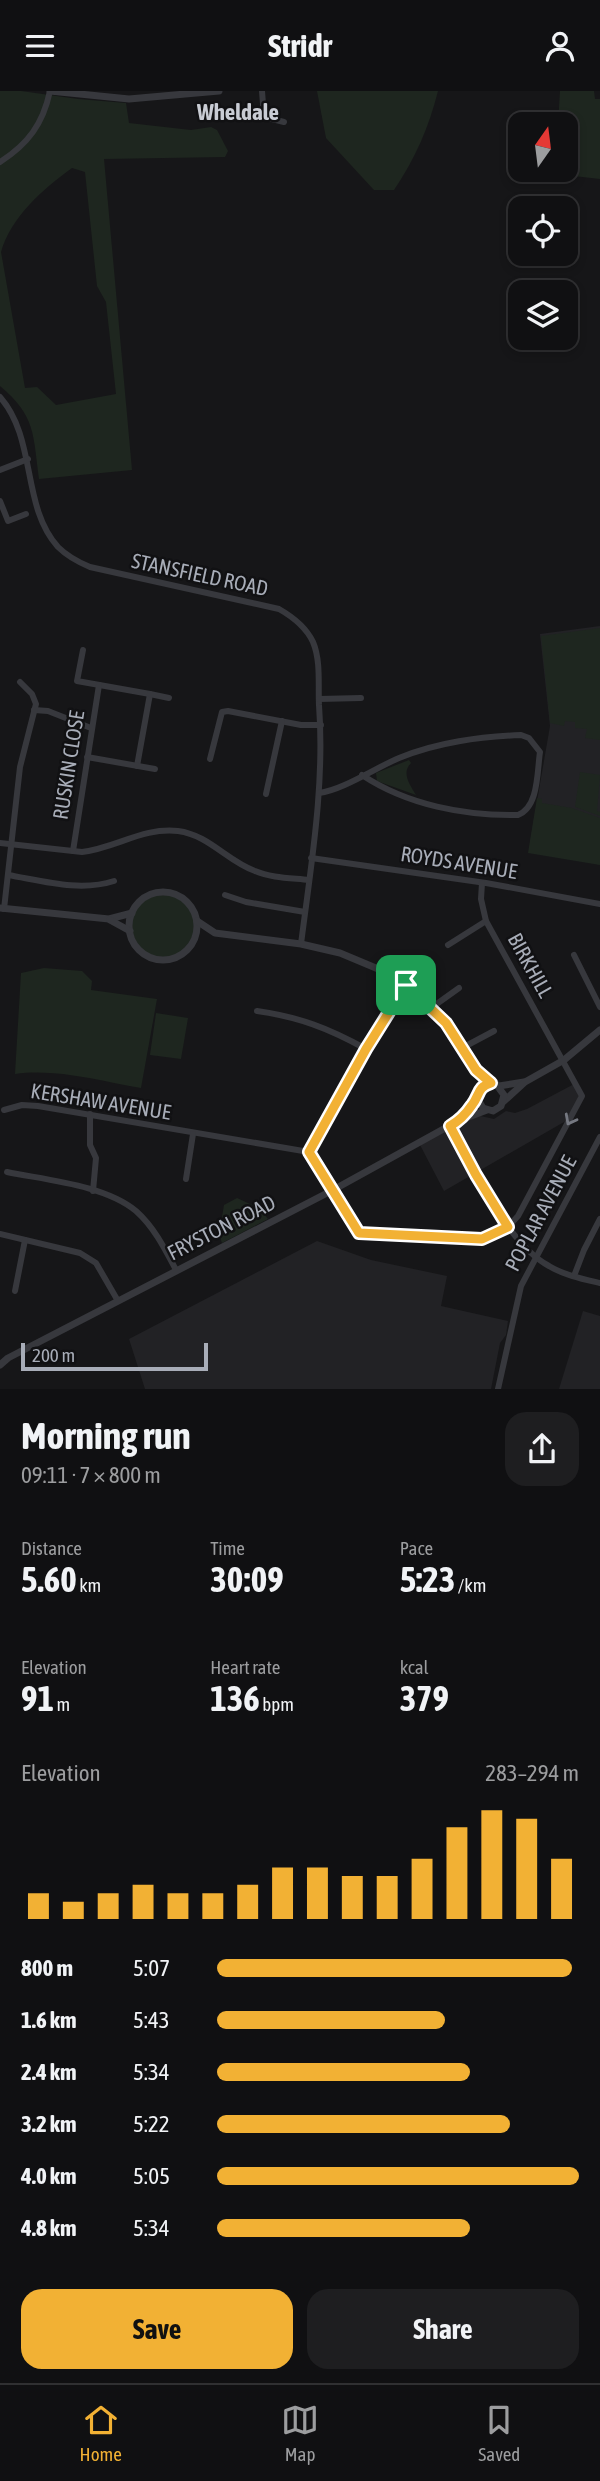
<!DOCTYPE html>
<meta charset="utf-8">
<style>
body{margin:0;font-family:"Asap Condensed",sans-serif;background:#1e1e20;color:#f1f3f6;height:100vh;display:flex;flex-direction:column;font-size:26px;white-space:nowrap}
*{box-sizing:border-box;margin:0}
p{font-size:23px;color:#9c9d9f}
.icon{flex:none;width:38px;height:38px;fill:none;stroke:currentColor;stroke-width:2;stroke-linecap:round;stroke-linejoin:round}
.map{position:relative;height:1298px;overflow:hidden}
.side{display:flex;flex-direction:column;background:#101012;flex:1}
.side>*{flex:none}
.needle{width:46px;rotate:14deg}
.tools{position:absolute;left:508px;top:21px;display:grid;gap:14px}
.tools a{display:grid;place-items:center;width:70px;height:70px;border-radius:14px;background:#101012;box-shadow:0 4px 10px #0003,0 0 0 2px #303032;font-size:35px}
.scale{position:absolute;left:21px;bottom:18px;width:187px;box-sizing:border-box;padding-left:7px;border:4px solid #a8adb8;border-top:0;font-size:19px;line-height:24px;white-space:nowrap;color:#a8adb8;-webkit-text-stroke:5px #111113;paint-order:stroke}
.pin{position:absolute;display:grid;place-items:center;width:60px;height:60px;color:#fff;margin:-30px;border-radius:14px;box-shadow:0 4px 10px #0006}
.round{display:grid;place-items:center;flex:none;width:74px;height:74px;border-radius:21px;background:#1e1e20}
.overview{display:flex;align-items:center;justify-content:space-between;height:119px;padding:0 21px}
h1{font-size:38px;font-weight:700;line-height:52px}
.metrics{display:grid;grid-template-columns:repeat(3,1fr);gap:10px;height:119px;padding:7px 21px}
.metrics div{display:grid;align-content:center}
.metrics b{font-size:35px;font-weight:700}
.metrics small{font-size:19px;font-weight:400}
.metrics p{font-size:19px}
.chart{height:196px;padding:14px 21px}
.chart p{display:flex;justify-content:space-between}
.chart svg{width:100%;height:126px;margin-top:7px;stroke:#f2b134;stroke-width:6}
.cta{display:flex;gap:14px;margin-top:auto;padding:14px 21px}
.cta a{flex:1;height:80px;border-radius:21px;background:#f2b134;color:#111;font-size:28px;font-weight:700;line-height:80px;text-align:center}
.cta a+a{background:#1e1e20;color:#f1f3f6}
ul{padding:0 21px;list-style:none;font-size:23px}
li{display:grid;grid-template-columns:112px 84px 1fr;align-items:center;height:52px}
li i{height:18px;border-radius:9px;background:#f2b134}
header{display:flex;justify-content:space-between;align-items:center;height:91px;padding:0 21px;background:#101012;font-size:32px;font-weight:700}
.tab-bar{display:flex;justify-content:space-around;align-items:center;height:98px;border-top:2px solid #303032;background:#101012;font-size:19px;color:#9c9d9f}
.tab-bar a{display:grid;justify-items:center;gap:4px}
.tab-bar .active{color:#f2b134}
.map>svg:first-child{display:block}
.built{fill:#222225}
.green{fill:#1e261f;fill-rule:evenodd}
.lines{fill:none;stroke-linecap:round;stroke-linejoin:round}
.minor{stroke:#37383d;stroke-width:6}
.tertiary{stroke:#37383d;stroke-width:7}
.oneway{stroke:#757881}
.route-casing{stroke:#fff;stroke-width:14}
.route{stroke:#f2b134;stroke-width:9}
.labels{text-anchor:middle;dominant-baseline:central;stroke-width:5;stroke-linejoin:round;paint-order:stroke}
.street-label{font-size:21px;fill:#a8adb8;stroke:#111113}
.neighbourhood-label{font-size:23px;font-weight:bold;fill:#c9ccd4;stroke:#111113}
</style>
<header><svg class="icon" aria-label="menu" viewBox="0 0 24 24"><path d="M4 6h16M4 12h16M4 18h16"/></svg>Stridr<svg class="icon" aria-label="person" viewBox="0 0 24 24"><circle cx="12" cy="8" r="4"/><path d="M4 21q1-7 8-7t8 7"/></svg></header>
<div class="map">
<svg width="600" height="1298" viewBox="0 0 600 1298">
<rect width="100%" height="100%" fill="#161618"/>
<!-- built -->
<g class="built">
<path d="M600,535V774L530,751L550,635L540,543Z"/>
<path d="M576,992L582,1005L571,1027L444,1100L419,1052L476,1024L494,1028L506,1020L515,1022L527,1018Z"/>
<path d="M317,1150L371,1169L447,1185L441,1215L508,1230L506,1244L500,1252L491,1298H145L129,1248Z"/>
<path d="M583,1220L600,1225V1298H559Z"/>
</g>
<!-- green -->
<g class="green">
<path d="M0,0H21L78,8L126,12L129,32L191,39L211,36L217,39L228,60L225,66L104,68L132,379L39,388C33,344 36,325 0,295ZM72,77L85,81L97,195L106,211L116,303L56,314L37,296L25,297L1,161C11,126 43,98 72,77Z"/>
<path d="M317,0H438C429,36 415,68 394,99H374L326,47Z"/>
<path d="M560,0H594L595,8H600V88L556,83V79H565V33H558Z"/>
<path d="M600,537V649L585,647L587,638L575,637V631L565,630L564,635L550,632L541,545Z"/>
<path d="M409,669L411,672C401,682 410,694 416,704L377,690L376,682Z"/>
<path d="M580,681L600,684L597,720L600,721V725L575,716Z"/>
<path d="M537,707L542,708V712L572,717L600,727V774L528,762Z"/>
<circle cx="163" cy="835" r="31"/>
<path d="M44,877L82,880L92,890L91,899L157,908L141,997C100,990 56,977 15,983L21,882Z"/>
<path d="M156,922L188,927L181,968L150,964Z"/>
<path d="M237,1107L259,1117L268,1128L222,1152L219,1143L224,1114Z"/>
</g>
<g class="lines">
<!-- minor -->
<g class="minor">
<path d="M262,0L264,26"/>
<path d="M249,27L264,26L284,31"/>
<path d="M0,71C28,53 43,33 50,0"/>
<path d="M0,306C37,348 21,415 58,456C67,465 78,471 90,476L279,518C293,526 306,536 313,551C321,570 318,594 319,614C325,694 311,774 301,853"/>
<path d="M0,379L28,368"/>
<path d="M0,410L8,430L26,423"/>
<path d="M83,559L77,590L150,603L137,675"/>
<path d="M150,603L169,607"/>
<path d="M319,608L361,607"/>
<path d="M34,619L48,620L91,637"/>
<path d="M87,666L155,678"/>
<path d="M210,668L222,621L228,620L301,634H321"/>
<path d="M319,702C343,699 375,677 399,667C438,651 479,646 521,644L529,647L540,661C537,680 539,716 518,724C465,725 407,714 362,684"/>
<path d="M266,703L282,630"/>
<path d="M0,752L82,761C116,757 143,736 178,740C209,744 227,770 255,780C271,787 291,787 309,789"/>
<path d="M73,760L99,594"/>
<path d="M311,767L486,792L600,813"/>
<path d="M8,784C43,790 80,801 114,790"/>
<path d="M225,804L246,811L305,821"/>
<path d="M4,818L20,676L36,613L32,603L20,591"/>
<path d="M448,854L486,830"/>
<path d="M574,864L600,916"/>
<path d="M431,917L459,897"/>
<path d="M257,920C299,926 328,937 366,958"/>
<path d="M462,957L494,940"/>
<path d="M4,1019L22,1014L38,1015L309,1061L359,1142L483,1148L508,1136L518,1125L582,1005L486,830L481,808L482,792"/>
<path d="M90,1023V1054L96,1067L93,1100"/>
<path d="M450,1035C472,1077 507,1152 549,1175C564,1184 583,1188 600,1192"/>
<path d="M309,1061L366,958L406,894"/>
<path d="M7,1081C46,1089 105,1094 136,1120C154,1136 165,1158 176,1179"/>
<path d="M186,1088L193,1043"/>
<path d="M0,1143L80,1162L96,1172L118,1210"/>
<path d="M574,1185L584,1159L600,1128"/>
<path d="M15,1200L25,1149"/>
<path d="M498,1298L521,1195L600,1046"/>
</g>
<!-- tertiary -->
<g class="tertiary">
<path d="M50,0L129,8L219,0"/>
<circle cx="163" cy="835" r="34"/>
<path d="M0,817L109,828L132,822"/>
<path d="M110,829L130,840"/>
<path d="M197,830L215,842L301,853L340,862L383,880L406,894L427,911L446,932L476,979L491,992"/>
<path d="M499,995L524,991"/>
<path d="M503,1011L525,991L564,969L600,939"/>
<path d="M461,1027L471,1016L483,995L496,993L504,1004L501,1015L493,1020L483,1017L477,1007"/>
<path d="M0,1274L8,1267L333,1099L458,1030L487,1019"/>
</g>
</g>
<!-- one-way arrows -->
<defs><path id="oneway-chevron" d="M-2-3.5L2.5 0L-2 3.5" fill="none" stroke-width="1.6" stroke-linecap="round" stroke-linejoin="round" transform="scale(1.75)"/></defs>
<use class="oneway" href="#oneway-chevron" transform="translate(570 1029) rotate(118)"/>
<g class="lines">
<!-- route casing -->
<g class="route-casing">
<path id="route" d="M406,894L446,932L476,979L491,992C477,996 480,1004 472,1014C466,1023 459,1030 450,1035L476,1084L508,1136L482,1148L359,1142L309,1061L366,958Z"/>
</g>
<!-- route -->
<use href="#route" class="route"/>
</g>
<g class="labels">
<!-- street labels -->
<g class="street-label">
<text transform="translate(200 483) rotate(12)">STANSFIELD ROAD</text>
<text transform="translate(68 674) rotate(-81)">RUSKIN CLOSE</text>
<text transform="translate(459 771) rotate(9)">ROYDS AVENUE</text>
<text transform="translate(531 874) rotate(61)">BIRKHILL</text>
<text transform="translate(101 1010) rotate(9)">KERSHAW AVENUE</text>
<text transform="translate(540 1122) rotate(-62)">POPLAR AVENUE</text>
<text transform="translate(221 1136) rotate(-27)">FRYSTON ROAD</text>
</g>
<!-- neighbourhood labels -->
<g class="neighbourhood-label">
<text x="238" y="21">Wheldale</text>
</g>
</g>
</svg>
<div class="tools">
<a><svg class="needle" viewBox="-14 -14 28 28"><path d="M0-13l5 13h-10z" fill="#e53935"/><path d="M0 13l5-13h-10z" fill="#9c9d9f"/></svg></a>
<a><svg class="icon" aria-label="locate" viewBox="0 0 24 24"><circle cx="12" cy="12" r="6"/><path d="M12 2v4M12 18v4M2 12h4M18 12h4"/></svg></a>
<a><svg class="icon" aria-label="layers" viewBox="0 0 24 24"><path d="M12 4l9 5-9 5-9-5zM3 14l9 5 9-5"/></svg></a>
</div>
<div class="scale">200 m</div>
<div class="pin" style="left:406px;top:894px;background:#1e9e55"><svg class="icon" aria-label="arrive" viewBox="0 0 24 24"><path d="M6 21V4h12l-3 4 3 4H6"/></svg></div>
</div>
<section class="side">
<div class="overview"><div><h1>Morning run</h1><p>09:11 · 7 × 800 m</p></div><a class="round"><svg class="icon" aria-label="share" viewBox="0 0 24 24"><path d="M12 15V3M7 8l5-5 5 5M5 13v7h14v-7"/></svg></a></div>
<div class="metrics">
<div><p>Distance</p><b>5.60<small> km</small></b></div>
<div><p>Time</p><b>30:09</b></div>
<div><p>Pace</p><b>5:23<small> /km</small></b></div>
</div>
<div class="metrics">
<div><p>Elevation</p><b>91<small> m</small></b></div>
<div><p>Heart rate</p><b>136<small> bpm</small></b></div>
<div><p>kcal</p><b>379</b></div>
</div>
<div class="chart"><p><span>Elevation</span>283–294 m</p>
<svg viewBox="0 0 160 44" preserveAspectRatio="none"><path d="M5 44V35M15 44V38M25 44V35M35 44V32M45 44V35M55 44V35M65 44V32M75 44V26M85 44V26M95 44V29M105 44V29M115 44V23M125 44V12M135 44V6M145 44V9M155 44V23"/></svg>
</div>
<ul>
<li><b>800 m</b>5:07<i style="width:98%"></i></li>
<li><b>1.6 km</b>5:43<i style="width:63%"></i></li>
<li><b>2.4 km</b>5:34<i style="width:70%"></i></li>
<li><b>3.2 km</b>5:22<i style="width:81%"></i></li>
<li><b>4.0 km</b>5:05<i style="width:100%"></i></li>
<li><b>4.8 km</b>5:34<i style="width:70%"></i></li>
</ul>
<div class="cta"><a>Save</a><a>Share</a></div>
</section>
<nav class="tab-bar">
<a class="active"><svg class="icon" aria-label="home" viewBox="0 0 24 24"><path d="M3 11l9-7 9 7M6 9v11h12V9"/></svg>Home</a>
<a><svg class="icon" aria-label="map" viewBox="0 0 24 24"><path d="M3 6l6-2 6 2 6-2v14l-6 2-6-2-6 2zM9 4v14M15 6v14"/></svg>Map</a>
<a><svg class="icon" aria-label="saved" viewBox="0 0 24 24"><path d="M7 4h10v16l-5-4-5 4z"/></svg>Saved</a>
</nav>
